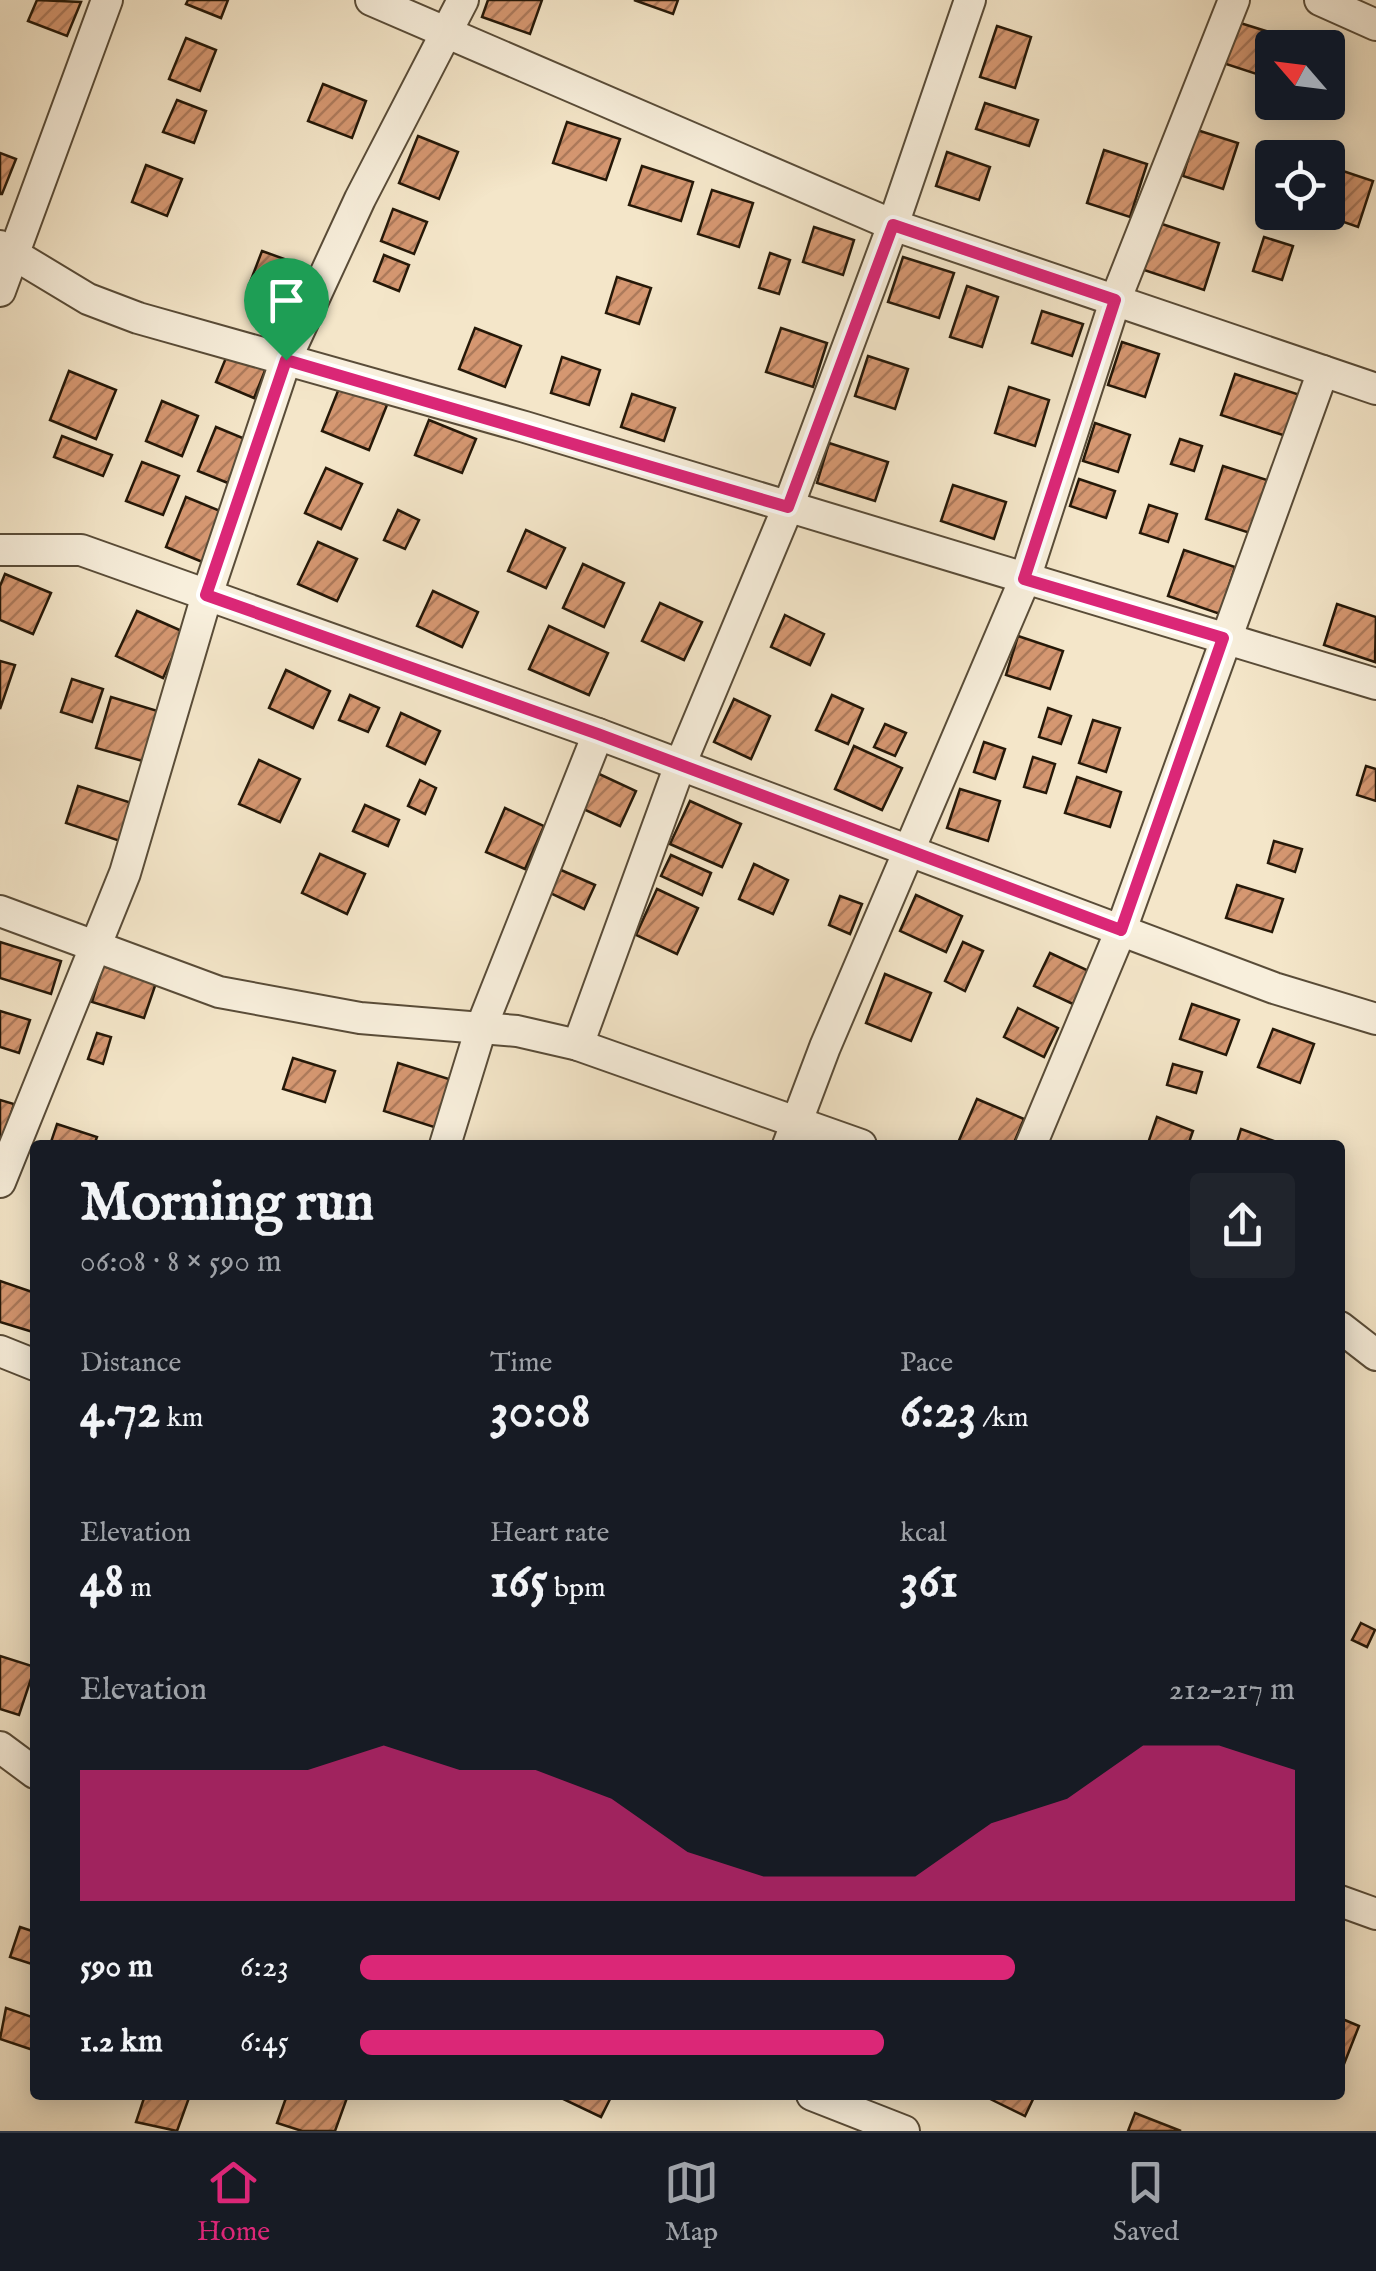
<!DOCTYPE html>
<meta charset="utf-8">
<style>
body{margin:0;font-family:"IM FELL English",serif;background:#20242c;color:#f1f3f6;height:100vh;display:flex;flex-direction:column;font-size:38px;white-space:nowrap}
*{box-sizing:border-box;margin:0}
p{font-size:32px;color:#9ea1a6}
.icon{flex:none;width:55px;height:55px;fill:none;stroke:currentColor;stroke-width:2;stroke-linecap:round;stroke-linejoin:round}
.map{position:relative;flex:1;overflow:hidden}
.details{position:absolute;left:30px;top:1140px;width:1315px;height:960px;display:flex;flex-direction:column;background:#171b24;border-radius:10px;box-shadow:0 5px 25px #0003}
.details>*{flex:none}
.needle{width:65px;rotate:298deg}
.buttons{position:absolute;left:1255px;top:30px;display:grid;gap:20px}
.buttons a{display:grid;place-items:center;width:90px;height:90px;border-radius:10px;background:#171b24;box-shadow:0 5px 25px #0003;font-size:50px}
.pin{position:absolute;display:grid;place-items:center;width:85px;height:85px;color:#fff;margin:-102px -42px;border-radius:50% 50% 50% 0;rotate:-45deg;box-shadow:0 0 10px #0007}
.pin .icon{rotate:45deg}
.round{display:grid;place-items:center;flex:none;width:105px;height:105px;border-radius:10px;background:#20242c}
.head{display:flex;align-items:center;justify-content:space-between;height:170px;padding:0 50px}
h1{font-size:55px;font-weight:700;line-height:75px}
.figures{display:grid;grid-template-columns:repeat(3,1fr);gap:15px;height:170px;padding:10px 50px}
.figures div{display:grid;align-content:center}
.figures b{font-size:50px;font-weight:700}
.figures small{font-size:28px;font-weight:400}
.figures p{font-size:28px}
.chart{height:280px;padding:20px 50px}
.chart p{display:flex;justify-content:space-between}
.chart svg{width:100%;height:180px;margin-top:10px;fill:#db2777;opacity:.7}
ul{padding:0 50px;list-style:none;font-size:32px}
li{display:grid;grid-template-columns:160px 120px 1fr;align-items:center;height:75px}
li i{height:25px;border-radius:12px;background:#db2777}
.tab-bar{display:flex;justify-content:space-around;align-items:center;height:140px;border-top:2px solid #363941;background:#171b24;font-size:28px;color:#9ea1a6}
.tab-bar a{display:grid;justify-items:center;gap:5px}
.tab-bar .selected{color:#db2777}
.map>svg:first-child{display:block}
.building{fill:url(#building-hatch);stroke:#251808;stroke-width:2.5}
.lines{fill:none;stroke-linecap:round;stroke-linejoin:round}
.minor-casing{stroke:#594c38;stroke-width:34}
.minor{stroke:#f8efdc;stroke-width:30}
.route-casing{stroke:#fff;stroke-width:20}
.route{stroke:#db2777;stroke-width:12}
</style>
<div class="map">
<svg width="1376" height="2131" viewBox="0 0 1376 2131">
<defs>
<pattern id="building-hatch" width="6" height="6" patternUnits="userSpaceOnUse" patternTransform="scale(2.5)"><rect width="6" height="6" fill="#d59771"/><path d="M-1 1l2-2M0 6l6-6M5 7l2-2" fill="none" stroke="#ad7a5b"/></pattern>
</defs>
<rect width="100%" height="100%" fill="#f4e6c9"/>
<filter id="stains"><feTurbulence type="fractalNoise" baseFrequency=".002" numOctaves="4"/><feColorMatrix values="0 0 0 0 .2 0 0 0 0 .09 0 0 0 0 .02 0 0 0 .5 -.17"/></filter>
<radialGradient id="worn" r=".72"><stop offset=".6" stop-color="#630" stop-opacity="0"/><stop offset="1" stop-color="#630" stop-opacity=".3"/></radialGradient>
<!-- building -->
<g class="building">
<path d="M37,0L81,2L67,36L28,21Z"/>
<path d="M188,0H228L221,18L186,4Z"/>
<path d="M488,0H542L530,34L482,17Z"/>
<path d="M634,0H678L673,14Z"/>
<path d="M1237,22L1295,40L1292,48H1272V79L1223,63Z"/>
<path d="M997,26L1031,37L1015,88L980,77Z"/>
<path d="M186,38L216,50L200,91L169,79Z"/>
<path d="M323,84L366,101L352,138L308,121Z"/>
<path d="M177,100L206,111L194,143L163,132Z"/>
<path d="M985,103L1038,120L1029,146L976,129Z"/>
<path d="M567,122L620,139L606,180L553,163Z"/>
<path d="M1197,130L1238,143L1223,189L1183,176Z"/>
<path d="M418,136L458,152L439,199L399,183Z"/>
<path d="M1104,150L1147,164L1130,217L1087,203Z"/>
<path d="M947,152L990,167L979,200L936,186Z"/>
<path d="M0,153L16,159L2,194H0Z"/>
<path d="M146,165L182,179L167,216L132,202Z"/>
<path d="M642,166L693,182L681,221L629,205Z"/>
<path d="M1328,166L1373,181L1358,227L1315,212H1328Z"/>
<path d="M712,190L753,203L739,247L698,234Z"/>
<path d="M393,209L427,222L414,254L381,241Z"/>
<path d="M1159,223L1219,243L1204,290L1144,270Z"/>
<path d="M814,227L854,240L843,275L803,262Z"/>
<path d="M1264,237L1293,246L1282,280L1253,271Z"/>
<path d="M262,251L301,265L287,300L249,285Z"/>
<path d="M770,253L790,260L779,294L759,288Z"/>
<path d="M384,255L409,265L399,291L374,281Z"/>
<path d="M903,257L954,273L939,318L888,302Z"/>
<path d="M617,277L651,288L639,324L606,313Z"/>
<path d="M967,286L998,297L982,347L950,337Z"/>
<path d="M1042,311L1083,324L1072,356L1032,343Z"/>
<path d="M475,328L521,346L505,387L459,369Z"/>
<path d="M781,328L827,343L813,387L766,372Z"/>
<path d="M1122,342L1159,354L1145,397L1108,385Z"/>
<path d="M228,353L266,368L254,398L216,382Z"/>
<path d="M868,356L908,369L895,409L855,396Z"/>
<path d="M562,357L600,370L589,405L551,393Z"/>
<path d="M69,371L116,390L96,439L50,420Z"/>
<path d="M1235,374L1300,395L1286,436L1221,415Z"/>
<path d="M340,386L387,405L369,450L322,431Z"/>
<path d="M1009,387L1049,400L1035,446L995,433Z"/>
<path d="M632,394L675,408L664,441L621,427Z"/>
<path d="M162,401L198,416L182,456L146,441Z"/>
<path d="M429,420L476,439L462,473L415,455Z"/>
<path d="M1095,423L1130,435L1118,472L1083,461Z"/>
<path d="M216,427L245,439L228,483L198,471Z"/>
<path d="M62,436L112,455L103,476L54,457Z"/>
<path d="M1180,439L1202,446L1194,471L1171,464Z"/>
<path d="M829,443L888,462L875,501L817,483Z"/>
<path d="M142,462L179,476L163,515L126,501Z"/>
<path d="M1223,466L1267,480L1250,533L1206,519Z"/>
<path d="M326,468L362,484L341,529L305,513Z"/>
<path d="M1079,479L1115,491L1106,518L1070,506Z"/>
<path d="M953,485L1006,502L994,539L941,521Z"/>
<path d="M186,497L225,513L205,563L166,547Z"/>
<path d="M1149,505L1177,514L1168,542L1140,533Z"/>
<path d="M398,510L419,520L405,549L384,540Z"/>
<path d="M526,530L565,548L546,588L508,571Z"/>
<path d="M318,542L357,559L337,601L298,584Z"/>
<path d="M1184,550L1235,567L1220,614L1168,596Z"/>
<path d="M583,564L624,583L604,627L563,608Z"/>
<path d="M5,574L51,593L33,634L0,620V586Z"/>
<path d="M433,591L478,612L462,647L417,626Z"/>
<path d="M660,603L702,622L684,660L642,641Z"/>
<path d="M1337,604L1376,617L1375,662L1324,645Z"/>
<path d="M137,611L184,632L163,678L116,656Z"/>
<path d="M785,615L824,634L810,665L771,647Z"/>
<path d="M549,626L608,653L589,695L529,669Z"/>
<path d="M1018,636L1063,651L1050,689L1006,675Z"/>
<path d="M0,661L15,665L0,709Z"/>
<path d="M286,670L330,691L313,728L269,708Z"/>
<path d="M72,679L103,689L92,722L61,712Z"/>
<path d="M350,695L379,708L368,732L339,720Z"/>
<path d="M832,695L863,709L848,744L816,730Z"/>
<path d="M111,697L161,712L146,762L96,748Z"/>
<path d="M734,699L770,716L751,759L714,742Z"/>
<path d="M1048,708L1071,716L1061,744L1039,737Z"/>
<path d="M401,713L440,731L425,764L387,746Z"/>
<path d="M1093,720L1120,728L1106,772L1079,763Z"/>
<path d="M885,724L906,733L895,756L874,747Z"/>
<path d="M984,742L1005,749L995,779L974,772Z"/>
<path d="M854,746L902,768L882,810L835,789Z"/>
<path d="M1033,757L1055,764L1046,793L1024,787Z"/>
<path d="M259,760L300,779L280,822L239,804Z"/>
<path d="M1366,766L1376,769V801L1357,795Z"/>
<path d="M597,773L636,791L620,826L581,808Z"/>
<path d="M1077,777L1121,792L1110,827L1065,813Z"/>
<path d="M420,780L436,788L425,814L408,806Z"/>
<path d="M78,786L135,804L123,842L66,823Z"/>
<path d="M960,789L1000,801L988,841L947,828Z"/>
<path d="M690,801L741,824L722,867L670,844Z"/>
<path d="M365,805L399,820L388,846L353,831Z"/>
<path d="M505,808L544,826L525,869L486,852Z"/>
<path d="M1274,841L1302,849L1295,872L1268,863Z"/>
<path d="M320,854L365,874L347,914L302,893Z"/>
<path d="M671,855L711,873L702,895L661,876Z"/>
<path d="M754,864L788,880L773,914L739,899Z"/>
<path d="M561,870L595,885L584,909L550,893Z"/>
<path d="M1237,885L1283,899L1272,932L1226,918Z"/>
<path d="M657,889L698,908L677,954L636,935Z"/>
<path d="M916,895L962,916L946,952L900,931Z"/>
<path d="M840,896L862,904L850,934L829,925Z"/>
<path d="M0,942L61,961L51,994L0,978Z"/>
<path d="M963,942L983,951L965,991L945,981Z"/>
<path d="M1050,953L1089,971L1073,1004L1034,986Z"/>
<path d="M103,966L156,983L144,1018L92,1002Z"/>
<path d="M885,974L931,993L911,1041L866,1023Z"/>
<path d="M1192,1004L1239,1020L1226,1055L1180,1039Z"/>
<path d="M1018,1008L1058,1028L1044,1057L1004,1037Z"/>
<path d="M0,1011L30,1020L19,1053L0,1047Z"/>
<path d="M1273,1029L1314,1044L1300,1083L1258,1067Z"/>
<path d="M97,1033L111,1037L103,1064L88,1059Z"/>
<path d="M293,1058L335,1071L325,1102L283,1089Z"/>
<path d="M398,1063L452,1080L437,1128L384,1111Z"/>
<path d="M1173,1064L1202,1072L1196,1093L1167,1085Z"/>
<path d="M977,1099L1024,1119L1013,1145H957Z"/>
<path d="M0,1100L14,1104L0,1149Z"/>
<path d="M1157,1117L1193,1131L1188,1145L1148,1143Z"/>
<path d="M57,1124L97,1137L94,1145H50Z"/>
<path d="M1241,1129L1285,1145H1236Z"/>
<path d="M0,1281L35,1293L33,1332L0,1322Z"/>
<path d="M1361,1623L1375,1630L1367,1647L1352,1640Z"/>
<path d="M0,1656L35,1667L19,1715L0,1709Z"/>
<path d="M20,1927L35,1932V1965L10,1957Z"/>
<path d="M6,2008L35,2018L33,2050L0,2039Z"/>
<path d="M1340,2018L1359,2026L1344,2064L1340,2063Z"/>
<path d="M145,2095H190L177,2131L136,2122Z"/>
<path d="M287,2095H348L335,2131H302L277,2123Z"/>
<path d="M565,2095H612L601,2117L563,2099Z"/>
<path d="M982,2095H1035L1025,2116Z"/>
<path d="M1135,2113L1181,2131H1128Z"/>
</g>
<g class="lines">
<!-- minor casing -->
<g class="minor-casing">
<g id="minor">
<path d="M371,0L893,225L1376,389"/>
<path d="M1320,0L1376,25"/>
<path d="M0,246L88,299L138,318L525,427L1376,684"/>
<path d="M0,291L107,0"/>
<path d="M0,550H81L598,734L1274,988L1376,1019"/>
<path d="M0,911L219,992L360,1018L517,1031L578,1045L861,1145"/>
<path d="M578,1045L680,765L788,507L893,225L970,0"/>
<path d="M445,1145L481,1028L598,734"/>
<path d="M788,1145L825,1047L1025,579L1115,301L1234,0"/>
<path d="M1031,1145L1121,930L1323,371"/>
<path d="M0,1182L125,873L207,595L286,359L360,199L463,0"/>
<path d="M1340,1327L1376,1355"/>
<path d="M0,1351L35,1365"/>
<path d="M0,1747L35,1773"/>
<path d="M1340,1901L1376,1914"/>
<path d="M812,2095L904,2131"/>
</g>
</g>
<!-- minor -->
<use href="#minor" class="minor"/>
</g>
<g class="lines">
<!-- route casing -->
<g class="route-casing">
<path id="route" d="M893,225L1115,300L1024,579L1223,638L1121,930L598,734L206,595L286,360L788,507Z"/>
</g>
<!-- route -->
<use href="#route" class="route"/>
</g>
<rect width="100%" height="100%" filter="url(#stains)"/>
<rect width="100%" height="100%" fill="url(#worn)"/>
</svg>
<div class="buttons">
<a><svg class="needle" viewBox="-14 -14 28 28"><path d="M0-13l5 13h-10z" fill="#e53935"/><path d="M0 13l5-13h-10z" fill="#9ea1a6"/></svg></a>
<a><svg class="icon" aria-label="locate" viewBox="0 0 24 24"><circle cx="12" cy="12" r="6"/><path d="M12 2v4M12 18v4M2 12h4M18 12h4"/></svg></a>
</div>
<div class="pin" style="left:286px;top:360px;background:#1e9e55"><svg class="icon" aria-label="arrive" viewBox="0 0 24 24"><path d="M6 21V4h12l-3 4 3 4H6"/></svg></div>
<section class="details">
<div class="head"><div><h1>Morning run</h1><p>06:08 · 8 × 590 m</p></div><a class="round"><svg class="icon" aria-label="share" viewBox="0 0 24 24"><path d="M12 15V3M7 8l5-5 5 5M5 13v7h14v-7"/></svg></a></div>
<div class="figures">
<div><p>Distance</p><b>4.72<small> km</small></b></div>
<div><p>Time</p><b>30:08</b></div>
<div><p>Pace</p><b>6:23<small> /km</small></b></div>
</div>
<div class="figures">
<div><p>Elevation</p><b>48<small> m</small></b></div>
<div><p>Heart rate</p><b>165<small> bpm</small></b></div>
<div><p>kcal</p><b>361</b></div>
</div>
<div class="chart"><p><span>Elevation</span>212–217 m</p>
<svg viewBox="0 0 160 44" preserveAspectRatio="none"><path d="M0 44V12L10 12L20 12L30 12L40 6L50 12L60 12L70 19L80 32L90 38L100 38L110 38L120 25L130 19L140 6L150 6L160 12V44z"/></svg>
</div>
<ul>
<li><b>590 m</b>6:23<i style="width:70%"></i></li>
<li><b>1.2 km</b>6:45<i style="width:56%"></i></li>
</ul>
</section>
</div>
<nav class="tab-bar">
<a class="selected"><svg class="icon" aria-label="home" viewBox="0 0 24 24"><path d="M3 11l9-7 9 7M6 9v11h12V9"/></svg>Home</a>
<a><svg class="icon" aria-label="map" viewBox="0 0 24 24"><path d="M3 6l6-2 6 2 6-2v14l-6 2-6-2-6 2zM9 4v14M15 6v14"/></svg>Map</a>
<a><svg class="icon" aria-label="saved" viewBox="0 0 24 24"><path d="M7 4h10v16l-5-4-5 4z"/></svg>Saved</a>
</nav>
